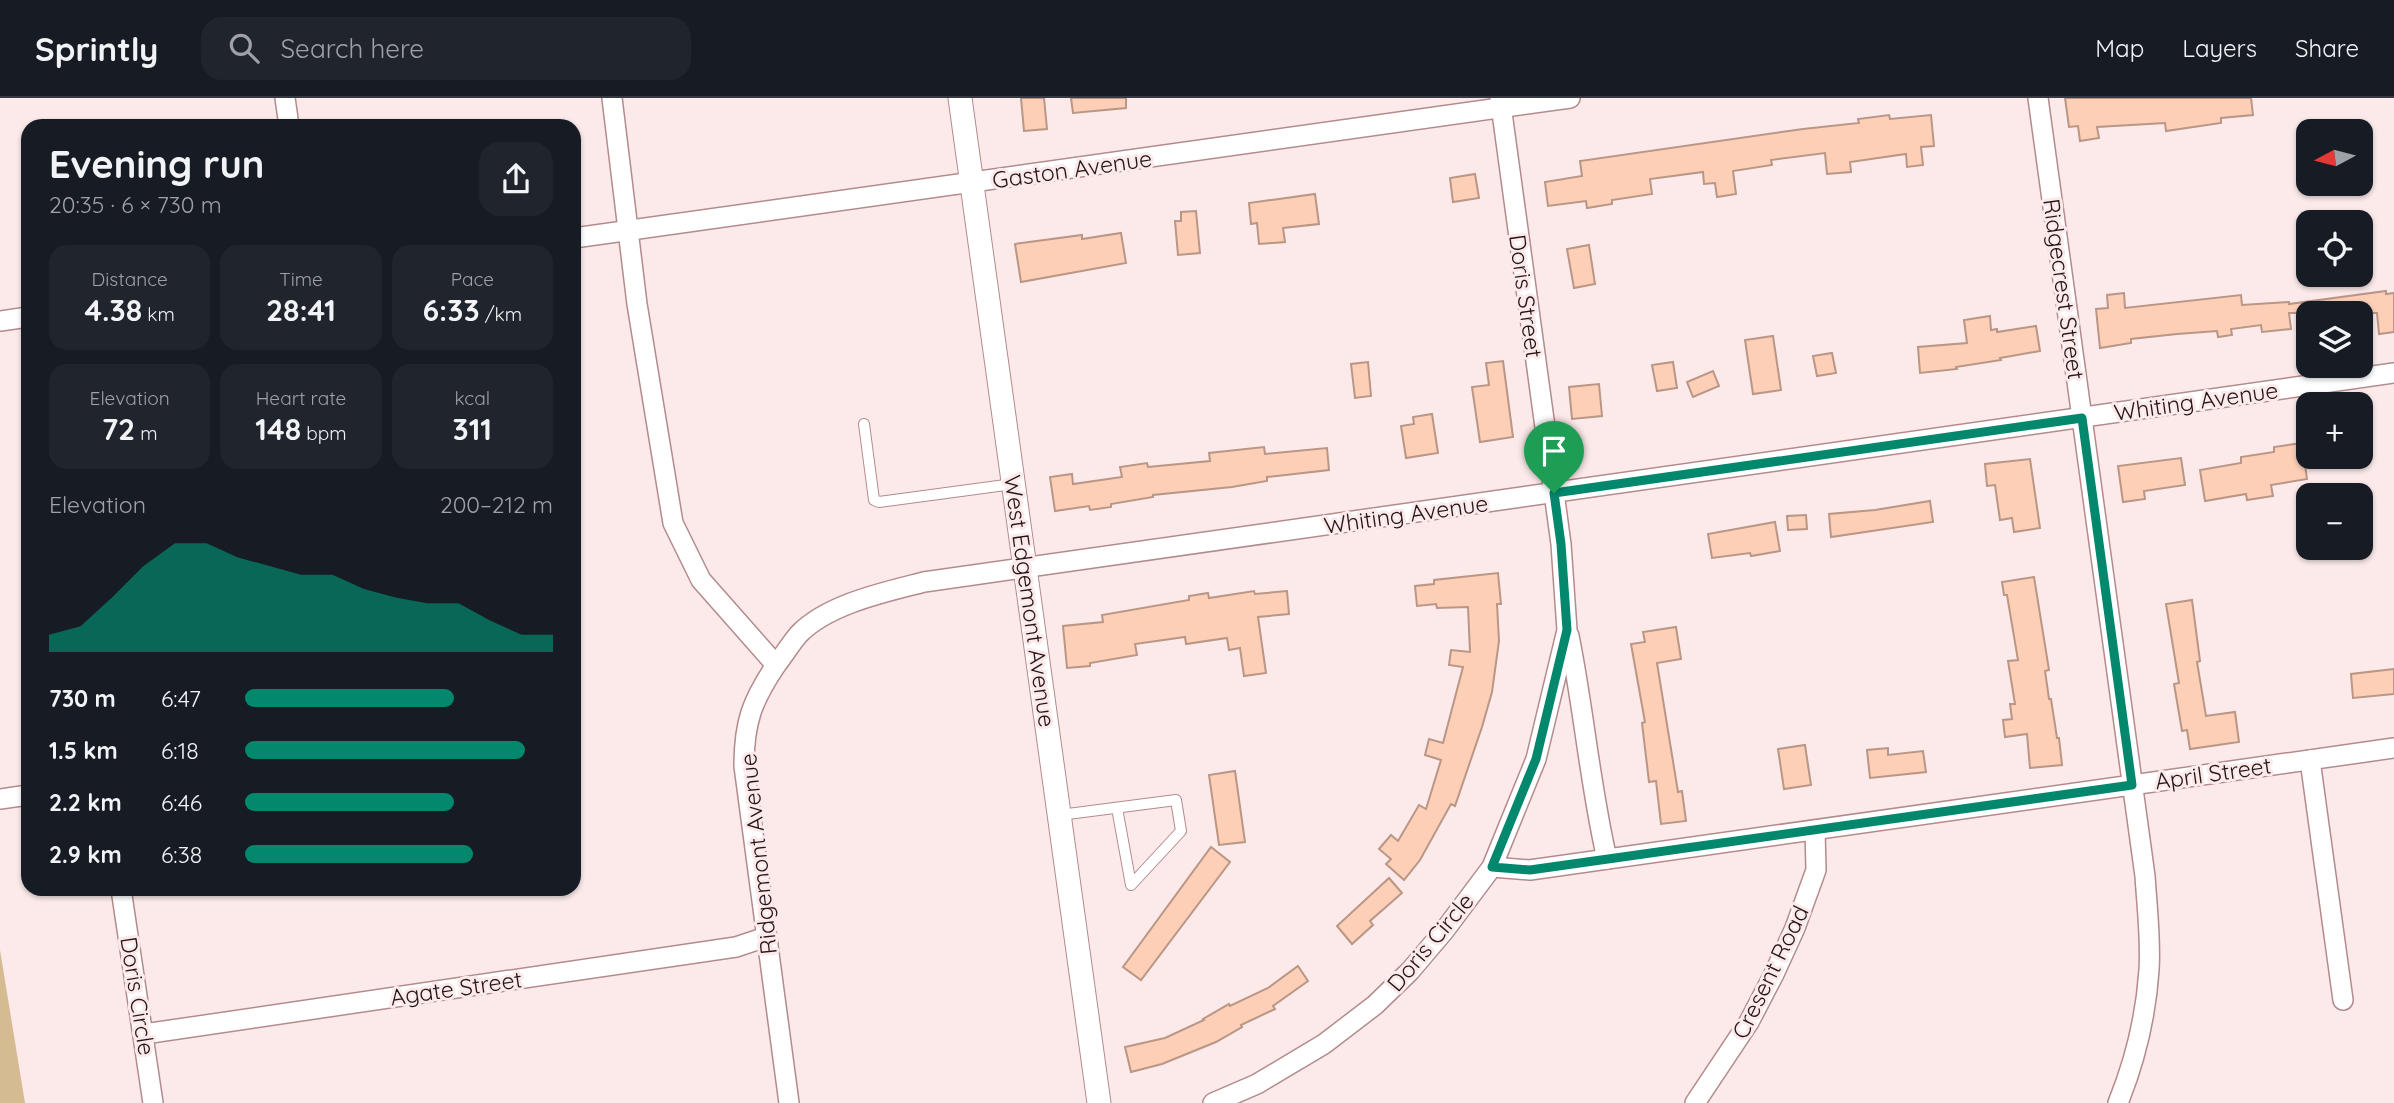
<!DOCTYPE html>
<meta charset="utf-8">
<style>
body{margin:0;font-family:Quicksand,sans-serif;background:#20242c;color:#f1f3f6;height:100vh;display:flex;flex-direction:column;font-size:26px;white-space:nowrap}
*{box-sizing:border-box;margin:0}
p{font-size:23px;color:#9ea1a6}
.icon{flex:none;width:38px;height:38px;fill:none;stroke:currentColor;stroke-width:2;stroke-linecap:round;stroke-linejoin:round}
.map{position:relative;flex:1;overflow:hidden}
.drawer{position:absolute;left:21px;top:21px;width:560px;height:777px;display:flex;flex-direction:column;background:#171b24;border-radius:21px;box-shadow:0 2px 5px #0004}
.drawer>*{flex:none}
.needle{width:46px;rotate:263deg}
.buttons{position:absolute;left:2296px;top:21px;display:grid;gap:14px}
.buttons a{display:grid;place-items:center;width:77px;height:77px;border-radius:14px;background:#171b24;box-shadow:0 2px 5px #0004;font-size:35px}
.pin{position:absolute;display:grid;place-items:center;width:60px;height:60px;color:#fff;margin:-72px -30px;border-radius:50% 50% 50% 0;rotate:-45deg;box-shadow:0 0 7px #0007}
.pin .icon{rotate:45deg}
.round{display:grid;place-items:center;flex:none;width:74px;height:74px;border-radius:21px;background:#20242c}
.headline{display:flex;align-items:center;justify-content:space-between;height:119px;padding:0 28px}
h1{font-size:38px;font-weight:700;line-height:52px}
.stats{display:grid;grid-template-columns:repeat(3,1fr);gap:10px;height:119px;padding:7px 28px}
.stats div{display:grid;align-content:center;border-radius:18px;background:#20242c;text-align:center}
.stats b{font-size:30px;font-weight:700}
.stats small{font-size:19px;font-weight:400}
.stats p{font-size:19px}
.chart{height:196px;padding:14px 28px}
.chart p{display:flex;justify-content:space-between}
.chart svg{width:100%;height:126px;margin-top:7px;fill:#03886d;opacity:.7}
ul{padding:0 28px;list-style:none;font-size:23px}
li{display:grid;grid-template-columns:112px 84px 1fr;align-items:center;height:52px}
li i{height:18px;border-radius:9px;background:#03886d}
header{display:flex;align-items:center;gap:42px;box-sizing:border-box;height:98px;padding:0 35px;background:#171b24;border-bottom:2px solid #363941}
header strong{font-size:33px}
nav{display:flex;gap:38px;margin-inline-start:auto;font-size:24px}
.search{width:490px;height:63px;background:#20242c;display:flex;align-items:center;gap:18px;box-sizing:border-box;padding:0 24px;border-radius:21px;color:#9ea1a6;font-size:26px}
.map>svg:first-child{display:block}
.forest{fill:#d5bb91}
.building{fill:#fecfb7;stroke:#b99685;stroke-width:2}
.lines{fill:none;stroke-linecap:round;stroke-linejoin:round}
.service-casing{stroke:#b38b8c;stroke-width:12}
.minor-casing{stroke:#b38b8c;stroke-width:22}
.tertiary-casing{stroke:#b38b8c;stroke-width:25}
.service{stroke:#fff;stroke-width:10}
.minor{stroke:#fff;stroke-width:19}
.tertiary{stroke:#fff;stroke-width:23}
.route-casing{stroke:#fff;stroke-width:14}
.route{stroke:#03886d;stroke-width:9}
.labels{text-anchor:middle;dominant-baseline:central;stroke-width:6;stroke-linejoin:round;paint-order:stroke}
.street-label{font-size:23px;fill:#241516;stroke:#fceaea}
</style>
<header>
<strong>Sprintly</strong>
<div class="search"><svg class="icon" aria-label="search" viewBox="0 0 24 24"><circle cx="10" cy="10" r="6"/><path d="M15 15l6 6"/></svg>Search here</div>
<nav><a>Map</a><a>Layers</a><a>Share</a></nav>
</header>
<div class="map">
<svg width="2394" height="1005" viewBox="0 0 2394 1005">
<rect width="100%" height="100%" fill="#fceaea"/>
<!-- forest -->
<path class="forest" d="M0,852L25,1005H0Z"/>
<!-- building -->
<g class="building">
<path d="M1021,0H1044L1047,31L1024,33Z"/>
<path d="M1071,0H1126V10L1073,15Z"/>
<path d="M2065,0H2251L2253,17L2221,20V25L2166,33L2165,25L2097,29L2099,40L2080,43L2078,28L2069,29Z"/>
<path d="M1889,17L1890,21L1931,17L1934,48L1921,49L1923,67L1907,69L1906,56L1850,64L1851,74L1827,76L1825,55L1771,62L1772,67L1733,73L1736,96L1717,99L1715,85L1704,86L1703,74L1650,81L1652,96L1612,102V106L1587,110L1586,103L1548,108L1545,84L1582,78L1580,63L1803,31L1859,25L1858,21Z"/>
<path d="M1475,76L1479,100L1453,104L1450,80Z"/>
<path d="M1315,96L1319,126L1283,130L1285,144L1259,146L1257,125L1251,126L1249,105Z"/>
<path d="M1196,113L1200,155L1178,157L1175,123H1181V114Z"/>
<path d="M1121,135L1126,165L1021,184L1015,146L1082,137V141Z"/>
<path d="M1589,147L1595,186L1574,190L1567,151Z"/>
<path d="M2386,193V196L2394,195V234L2379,236L2377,215H2289L2291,231L2262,234L2261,227L2231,231L2232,237L2218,239L2217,233L2177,236L2131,241V245L2100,250L2096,211L2108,210L2107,197L2124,195L2125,210L2241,197L2242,207L2289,204V206Z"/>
<path d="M1990,218L1991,232L1997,231V234L2036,228L2040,253L2000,260L2001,262L1956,269L1957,271L1920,275L1918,249L1967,245L1964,222Z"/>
<path d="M1773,238L1781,292L1753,296L1745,242Z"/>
<path d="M1832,255L1836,275L1817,278L1813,258Z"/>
<path d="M1503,263L1513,339L1480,344L1472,289L1489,287L1486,265Z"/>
<path d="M1368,264L1371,298L1355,300L1351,266Z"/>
<path d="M1673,264L1677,290L1657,293L1652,267Z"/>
<path d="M1713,273L1719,288L1693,299L1687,284Z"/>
<path d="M1599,286L1602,318L1572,321L1569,289Z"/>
<path d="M1432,316L1438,355L1406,360L1401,328L1414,326L1413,319Z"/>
<path d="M2302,345L2307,381L2271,387L2273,398L2247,402L2246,396L2205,403L2200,372L2241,365V359L2274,354V349Z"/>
<path d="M1264,349L1265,356L1327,350L1329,372L1267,379V383L1232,389L1153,397V399L1111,406V409L1090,412L1089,408L1055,413L1050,379L1072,376L1073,386L1122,379L1120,369L1147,365L1148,369L1210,363L1209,355Z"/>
<path d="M2181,360L2185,387L2144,393L2145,401L2123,404L2118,368Z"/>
<path d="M2030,361L2040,430L2014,434L2012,420L2000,422L1995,387L1987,388L1985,366Z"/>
<path d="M1930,403L1933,424L1831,439L1829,416L1875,412Z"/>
<path d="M1806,417L1807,431L1788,432L1787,418Z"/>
<path d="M1775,424L1780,453L1751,458L1750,455L1712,460L1708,436Z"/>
<path d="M1498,475L1501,506H1497L1499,543L1492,594L1482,629L1455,708L1451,706L1420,762L1404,782L1386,766L1391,761L1379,751L1391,737L1398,743L1419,707L1426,711L1441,662L1425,657L1429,641L1443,645L1463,569L1449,567L1451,552L1470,554L1468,509L1437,510L1436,506L1417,508L1415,488L1434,486V482Z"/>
<path d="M2034,479L2049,572L2045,573L2049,601H2051L2057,640H2059L2062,667L2030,670L2027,636L2005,639L2003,622L2012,621L2010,606H2015L2008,563L2018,562L2007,497H2004L2002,484Z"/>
<path d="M1254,493L1255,496L1287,493L1289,516L1258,519L1266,575L1244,578L1240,550L1229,552L1227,540L1186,546L1185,539L1135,546L1137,557L1090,565V568L1067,570L1063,528L1103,524L1102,517L1189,502V498L1208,495L1209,500Z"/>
<path d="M2192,502L2200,563L2197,564L2206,618L2235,614L2239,644L2190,651L2187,632L2182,633L2174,586L2179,585L2166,506Z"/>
<path d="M1676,529L1681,561L1657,565L1678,694L1682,693L1686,723L1661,726L1656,683L1649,684L1642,625L1645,624L1631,546L1645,544L1643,534Z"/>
<path d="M2394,571V596L2353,600L2351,576Z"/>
<path d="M1805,647L1811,687L1784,691L1778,651Z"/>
<path d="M1888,650V657L1923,653L1926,674L1870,680L1867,652Z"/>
<path d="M1235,673L1245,744L1219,747L1209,677Z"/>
<path d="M1211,749L1230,764L1141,882L1123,869Z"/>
<path d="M1389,780L1402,795L1370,823L1373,827L1352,846L1337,828Z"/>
<path d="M1298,868L1308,883L1273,908L1275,911L1241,927L1242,929L1216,944L1162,966L1131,974L1125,949L1165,940L1204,922L1203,921L1229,906L1230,908L1268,890Z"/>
</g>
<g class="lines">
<!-- service casing -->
<g class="service-casing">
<g id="service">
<path d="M864,326L874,402L879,404L1013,386"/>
<path d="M1060,717L1176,702L1181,733L1131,787L1117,710"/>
</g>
</g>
<!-- minor casing -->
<g class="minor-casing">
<g id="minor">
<path d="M285,0L289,28"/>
<path d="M612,0L637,206L673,425L701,482L776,567C752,603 744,624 744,668L789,1005"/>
<path d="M2038,0L2145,778C2147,809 2151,841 2149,872C2146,917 2135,963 2118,1005"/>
<path d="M574,140L1570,0"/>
<path d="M0,223L28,219"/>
<path d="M1569,538C1584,612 1590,688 1607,761"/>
<path d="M776,567C784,557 791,545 799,536C828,506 885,494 924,484L2394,275"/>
<path d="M2310,662L2343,902"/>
<path d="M0,701L28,697"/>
<path d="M1492,769L1530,772L2394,650"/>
<path d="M121,791L153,1005"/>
<path d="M144,936L736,849L766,839"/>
<path d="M1213,1005L1257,986L1324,946L1375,907L1410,873L1444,833L1492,769L1536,661L1567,532L1561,446L1500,0"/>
<path d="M1695,1005L1749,924L1774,876L1795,830L1816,772L1815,732"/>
</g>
</g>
<!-- tertiary casing -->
<g class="tertiary-casing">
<path id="tertiary" d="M960,0L1099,1005"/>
</g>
<!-- service -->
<use href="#service" class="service"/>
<!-- minor -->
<use href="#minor" class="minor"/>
<!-- tertiary -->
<use href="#tertiary" class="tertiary"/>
</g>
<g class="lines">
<!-- route casing -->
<g class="route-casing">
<path id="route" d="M2082,320L2132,687L1530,772L1492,769L1536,661L1567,532L1561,446L1554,395Z"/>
</g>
<!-- route -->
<use href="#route" class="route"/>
</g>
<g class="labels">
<!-- street labels -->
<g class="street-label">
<text transform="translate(1072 71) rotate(-8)">Gaston Avenue</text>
<text transform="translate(2064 191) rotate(82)">Ridgecrest Street</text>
<text transform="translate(1526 198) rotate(82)">Doris Street</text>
<text transform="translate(2196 303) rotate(-8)">Whiting Avenue</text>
<text transform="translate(1406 416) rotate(-8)">Whiting Avenue</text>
<text transform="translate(1030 503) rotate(82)">West Edgemont Avenue</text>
<text transform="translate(2213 675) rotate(-8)">April Street</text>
<text transform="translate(758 756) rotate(-96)">Ridgemont Avenue</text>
<text transform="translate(1430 844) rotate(-50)">Doris Circle</text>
<text transform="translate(1770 874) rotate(-64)">Cresent Road</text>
<text transform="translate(456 890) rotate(-8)">Agate Street</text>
<text transform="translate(138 898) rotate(81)">Doris Circle</text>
</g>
</g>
</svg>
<div class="buttons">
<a><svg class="needle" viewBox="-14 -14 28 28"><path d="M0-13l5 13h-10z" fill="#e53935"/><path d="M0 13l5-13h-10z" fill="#9ea1a6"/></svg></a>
<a><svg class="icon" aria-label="locate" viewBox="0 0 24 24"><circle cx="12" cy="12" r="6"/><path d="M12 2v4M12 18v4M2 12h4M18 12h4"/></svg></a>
<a><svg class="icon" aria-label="layers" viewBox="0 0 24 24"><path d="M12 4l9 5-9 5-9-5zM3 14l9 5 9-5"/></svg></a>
<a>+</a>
<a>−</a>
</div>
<div class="pin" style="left:1554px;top:395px;background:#1e9e55"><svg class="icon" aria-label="arrive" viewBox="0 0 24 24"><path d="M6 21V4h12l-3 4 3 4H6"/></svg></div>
<section class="drawer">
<div class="headline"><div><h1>Evening run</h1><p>20:35 · 6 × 730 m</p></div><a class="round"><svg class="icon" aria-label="share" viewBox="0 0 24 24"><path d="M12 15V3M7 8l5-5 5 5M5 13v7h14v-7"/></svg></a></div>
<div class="stats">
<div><p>Distance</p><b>4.38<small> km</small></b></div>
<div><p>Time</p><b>28:41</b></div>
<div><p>Pace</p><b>6:33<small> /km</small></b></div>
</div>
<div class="stats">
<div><p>Elevation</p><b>72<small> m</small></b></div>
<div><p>Heart rate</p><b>148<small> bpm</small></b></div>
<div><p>kcal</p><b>311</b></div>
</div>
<div class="chart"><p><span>Elevation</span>200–212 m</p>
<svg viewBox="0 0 160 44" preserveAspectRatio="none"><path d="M0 44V38L10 35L20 25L30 14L40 6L50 6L60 11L70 14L80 17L90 17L100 22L110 25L120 27L130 27L140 33L150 38L160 38V44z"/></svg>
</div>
<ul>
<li><b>730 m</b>6:47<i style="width:68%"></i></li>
<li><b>1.5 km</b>6:18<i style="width:91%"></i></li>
<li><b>2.2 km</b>6:46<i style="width:68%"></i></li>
<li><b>2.9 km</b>6:38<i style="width:74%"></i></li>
</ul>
</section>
</div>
